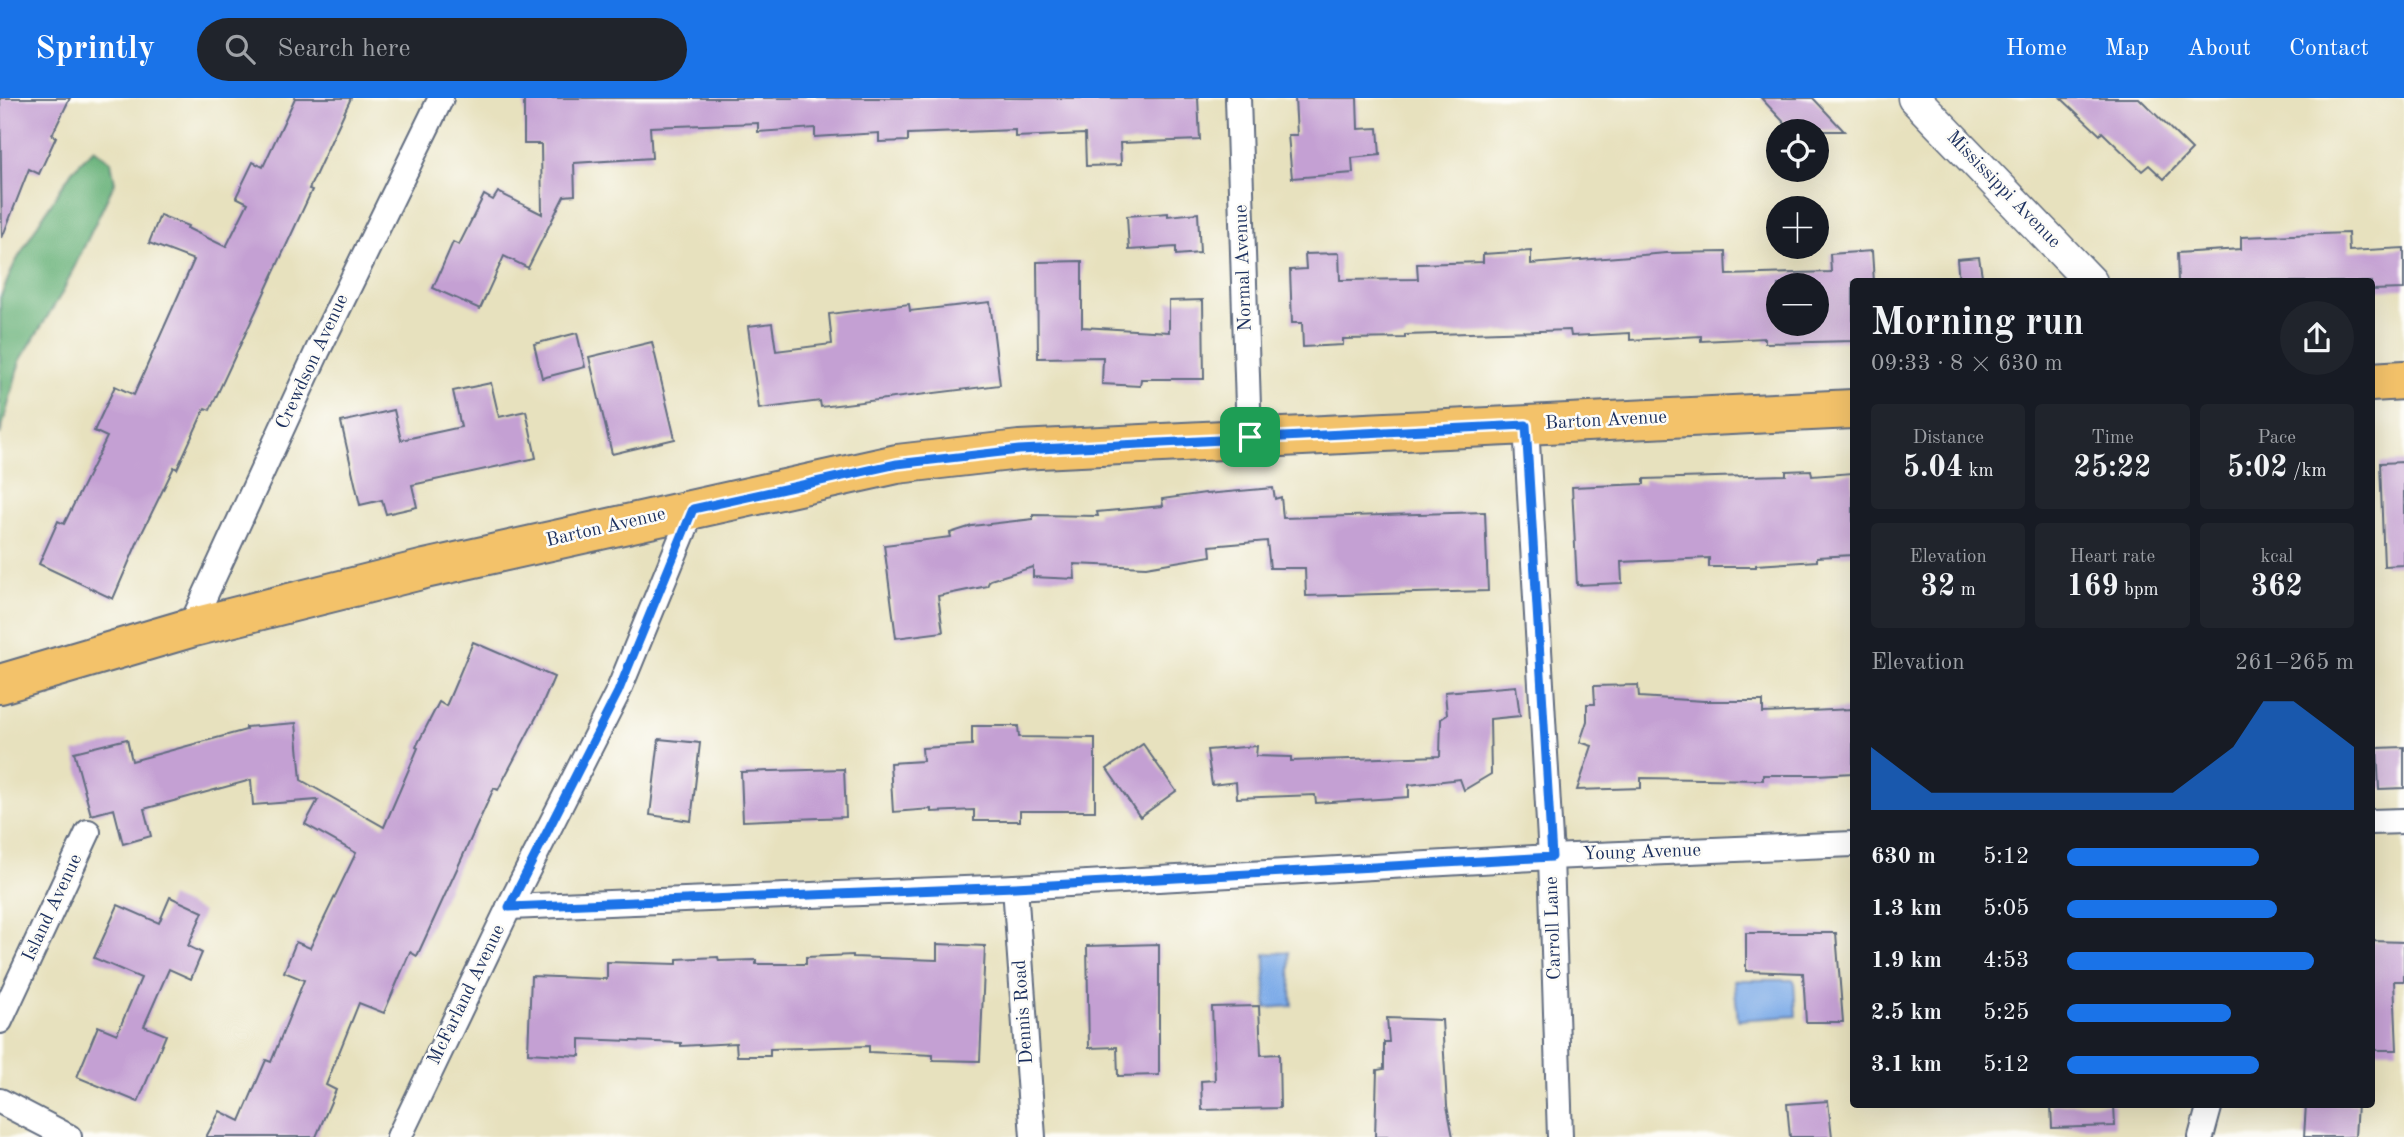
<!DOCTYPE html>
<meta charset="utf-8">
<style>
body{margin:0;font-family:"Old Standard TT",serif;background:#20242c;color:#f1f3f6;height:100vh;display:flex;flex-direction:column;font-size:26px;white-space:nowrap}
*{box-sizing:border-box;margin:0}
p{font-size:23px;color:#9ea1a6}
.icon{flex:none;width:38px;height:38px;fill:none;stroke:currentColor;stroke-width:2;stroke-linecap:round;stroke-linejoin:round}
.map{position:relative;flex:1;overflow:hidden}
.details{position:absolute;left:1850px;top:180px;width:525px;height:830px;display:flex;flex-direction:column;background:#171b24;border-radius:7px;box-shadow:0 7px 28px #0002}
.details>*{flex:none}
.fabs{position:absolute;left:1766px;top:21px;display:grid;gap:14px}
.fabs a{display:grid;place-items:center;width:63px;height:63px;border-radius:50%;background:#171b24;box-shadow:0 7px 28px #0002;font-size:35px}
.pin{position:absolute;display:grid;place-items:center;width:60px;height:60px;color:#fff;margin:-30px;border-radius:14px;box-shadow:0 4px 10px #0006}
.round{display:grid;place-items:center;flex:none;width:74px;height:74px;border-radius:37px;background:#20242c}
.summary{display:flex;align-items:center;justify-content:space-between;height:119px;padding:0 21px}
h1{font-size:38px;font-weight:700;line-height:52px}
.figures{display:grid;grid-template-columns:repeat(3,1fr);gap:10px;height:119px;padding:7px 21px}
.figures div{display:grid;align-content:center;border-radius:7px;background:#20242c;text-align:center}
.figures b{font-size:30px;font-weight:700}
.figures small{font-size:19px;font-weight:400}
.figures p{font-size:19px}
.chart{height:196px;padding:14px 21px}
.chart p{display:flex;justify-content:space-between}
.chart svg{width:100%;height:126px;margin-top:7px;fill:#1a73e8;opacity:.7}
ul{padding:0 21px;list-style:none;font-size:23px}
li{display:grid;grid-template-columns:112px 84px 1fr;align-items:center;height:52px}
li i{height:18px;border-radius:9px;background:#1a73e8}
header{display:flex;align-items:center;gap:42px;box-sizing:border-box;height:98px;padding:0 35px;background:#1a73e8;color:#fff}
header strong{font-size:33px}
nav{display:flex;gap:38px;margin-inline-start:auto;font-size:24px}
.search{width:490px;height:63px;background:#20242c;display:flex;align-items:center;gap:18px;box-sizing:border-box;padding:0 24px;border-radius:38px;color:#9ea1a6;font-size:26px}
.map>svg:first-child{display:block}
.forest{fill:#69b27a;stroke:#42706c;stroke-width:2}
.water{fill:#7eace8;stroke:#4c6ea3;stroke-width:2}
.building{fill:#c4a0d3;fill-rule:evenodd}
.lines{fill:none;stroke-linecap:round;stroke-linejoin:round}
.minor-casing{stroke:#626d80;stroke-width:28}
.tertiary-casing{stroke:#626d80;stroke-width:35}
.primary-casing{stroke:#626d80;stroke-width:42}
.minor{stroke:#fff;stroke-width:24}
.tertiary{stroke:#fff;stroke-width:32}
.primary{stroke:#f3c26a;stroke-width:38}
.route-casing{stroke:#fff;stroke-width:14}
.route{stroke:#1a73e8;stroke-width:9}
.labels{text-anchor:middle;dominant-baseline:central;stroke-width:5;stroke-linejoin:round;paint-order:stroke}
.street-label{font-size:19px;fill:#1b2f5e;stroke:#fdfcf7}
</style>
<header>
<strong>Sprintly</strong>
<div class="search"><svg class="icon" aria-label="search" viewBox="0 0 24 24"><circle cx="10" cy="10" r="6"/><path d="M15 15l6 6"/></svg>Search here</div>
<nav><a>Home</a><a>Map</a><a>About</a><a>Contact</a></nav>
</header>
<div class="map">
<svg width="2404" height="1039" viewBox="0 0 2404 1039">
<rect width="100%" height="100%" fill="#fdfcf7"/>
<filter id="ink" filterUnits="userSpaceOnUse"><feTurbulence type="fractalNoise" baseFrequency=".0143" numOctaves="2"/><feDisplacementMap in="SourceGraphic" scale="14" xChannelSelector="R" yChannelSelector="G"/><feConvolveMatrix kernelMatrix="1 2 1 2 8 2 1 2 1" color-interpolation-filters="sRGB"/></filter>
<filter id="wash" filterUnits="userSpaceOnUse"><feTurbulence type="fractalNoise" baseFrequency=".00686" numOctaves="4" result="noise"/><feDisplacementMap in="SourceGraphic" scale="28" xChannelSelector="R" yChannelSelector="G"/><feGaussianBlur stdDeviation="1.57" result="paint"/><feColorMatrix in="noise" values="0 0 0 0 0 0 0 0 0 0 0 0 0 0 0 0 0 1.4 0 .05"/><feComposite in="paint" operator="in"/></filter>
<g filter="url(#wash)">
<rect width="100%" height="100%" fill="#e7e1be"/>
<!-- forest -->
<path class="forest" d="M94,51L111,64L115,84L62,195L20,263L0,337V200L14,167L38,126L72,73Z"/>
<!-- water -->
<g class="water">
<path d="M1289,854L1292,908L1266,910L1265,856Z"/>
<path d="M1734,882H1794L1796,918L1738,922Z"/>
</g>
<g id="blocks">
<!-- building -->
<g class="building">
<path d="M0,0H70L52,37L56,39L39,76L29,71L2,140Z"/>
<path d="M295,0H351L309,91L312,92L210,312L205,310L177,371L174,369L138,443L113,501L39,466L58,423L64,426L107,339L94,333L115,288L134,297L194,162L149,145L160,117L188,128L187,130L226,149L248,105L236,99L253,64L263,69Z"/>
<path d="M524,0H1198L1200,42L1120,45L1121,67L1086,68L1085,36L1015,39V32L908,36V43L879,44V35L815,39V30L758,34V25L650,29L652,60L574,65L575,97L564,98L528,170L504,158L480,211L433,190L453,144L459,147L484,97L493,102L498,94L542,116L541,46H524Z"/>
<path d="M1295,0H1357L1358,31L1378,30L1380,57L1352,60L1353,75L1292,80L1288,37H1297Z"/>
<path d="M1761,0H1813L1844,33H1792Z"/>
<path d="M2061,0H2139L2192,52L2164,81L2149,67L2142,73L2102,34L2100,37Z"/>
<path d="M1168,115V118L1198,115L1200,155L1176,157V149L1129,152L1127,118Z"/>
<path d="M2348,135L2349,153L2404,150V191L2371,192V184H2178L2177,155L2241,151V139Z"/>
<path d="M1531,153V166L1667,155L1726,154L1727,177L1831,174L1830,156L1872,153L1874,184H1853V243L1765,245V240L1701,243V238L1630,242V235L1571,238L1570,232L1405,237V240L1343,241V247L1303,249L1302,225H1292L1290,172L1306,171L1305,156L1339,155L1340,182L1418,181L1417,166L1483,164V156ZM1778,187H1816V226H1778Z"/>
<path d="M1979,159L1983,184H1959L1957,161Z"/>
<path d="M1082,163V229L1169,234V203L1203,202L1204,281H1141L1140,288L1102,286L1103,259L1038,260L1037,164Z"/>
<path d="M990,204L1000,287L821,309L820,303L759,311L748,228L772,225L776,253L832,246L829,216L909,206L910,213Z"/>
<path d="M577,235L585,269L542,280L534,246Z"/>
<path d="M652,244L675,341L612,356L589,259Z"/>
<path d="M491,285L499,319L526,313L536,360L412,387L417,409L386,416L382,402L360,407L341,324L394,312L401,342L461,329L453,293Z"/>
<path d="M2404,364V467L2384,468L2380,365Z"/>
<path d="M1811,372L1812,378L1853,375V457L1817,459V463L1756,467V469H1709V460L1621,464L1622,485L1577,487L1572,389L1644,386V381L1786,377V373Z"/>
<path d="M1273,390L1275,401L1281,399L1283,420L1485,414L1488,493L1306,498L1305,470H1270L1267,443L1210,448L1211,458L1146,469L1074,466L1075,481L1033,479V469L990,482L987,488L938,498L943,534L896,540L884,447L951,439L950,435L972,428L1033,421V417L1098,418L1097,414L1163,408L1162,401L1205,395L1206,396Z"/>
<path d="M473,544L554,579L540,612L498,692L494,690L417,858L410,854L384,915L359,905L326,987L336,992L316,1039H206L220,1013L240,1023L266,962L271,964L304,882L284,874L296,844L310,850L356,755L305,726L318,702L253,707L251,682L144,711L151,738L123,746L114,711L91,717L74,654L127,641L132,663L246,632V629L296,625L301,682L384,729L418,650L416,649L439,604L446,608Z"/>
<path d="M1638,587L1639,599L1704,603H1763V615L1853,611V675L1816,677H1763V682L1641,680V690L1577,692L1592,648L1580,644L1587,623V606H1595L1594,588Z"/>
<path d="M1516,588L1520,618L1490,621L1491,676L1464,692L1460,681L1409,687V699L1316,705L1315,697L1237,700L1236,684L1212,687L1207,652L1257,648L1256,658L1291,659V663L1440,658L1441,621L1447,617L1445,594Z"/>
<path d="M972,628H1018L1019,639L1095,640V713H1020V723H974V712L931,714V711L893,714L890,665L923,663L922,650L972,647Z"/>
<path d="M659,641L700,645L691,723L650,717Z"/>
<path d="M1143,646L1176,693L1140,719L1107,671Z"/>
<path d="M2404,649V690L2379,691L2377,650Z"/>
<path d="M844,671L846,719L743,723L741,674Z"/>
<path d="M170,799L203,814L188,848L202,855L191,881L169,871L144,928L166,937L138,1004L77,979L98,928L117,936L141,880L94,860L118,807L159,825Z"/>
<path d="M1746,835H1836L1843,924H1806L1803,875L1746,873Z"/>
<path d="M2371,843L2404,844V883H2394L2397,952H2371Z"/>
<path d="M937,846L985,848L980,963L933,962V957L869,954V948L770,951V958H737L736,945L681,948V945L580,941V958L528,955L531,878L607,881V864L677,866V861L718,859L719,863L756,862V866H806V859L853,857V859L937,862Z"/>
<path d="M1159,846V977L1118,978L1117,949L1089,950L1087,848Z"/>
<path d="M1259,908L1261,957L1279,956L1280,1010L1202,1012L1201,983L1215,982L1212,909Z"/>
<path d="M1387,920L1442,922L1447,1008L1453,1039H1375L1377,972L1384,971V944H1389Z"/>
<path d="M1828,1003L1832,1039H1790L1787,1006Z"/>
<path d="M2051,1006H2114L2115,1028L2052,1030Z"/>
<path d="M2306,1006H2357L2355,1039H2304Z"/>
</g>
</g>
</g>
<g filter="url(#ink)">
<use href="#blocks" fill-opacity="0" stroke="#626d80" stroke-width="2"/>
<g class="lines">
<!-- minor casing -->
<g class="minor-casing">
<g id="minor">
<path d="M1238,0L1249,339"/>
<path d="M1526,327L1551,759L1560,1039"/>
<path d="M190,530L318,252L441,0"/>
<path d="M2371,724L2404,723"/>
<path d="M1015,789L1033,1039"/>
<path d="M509,809L1015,789L1551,759L1853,746"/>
<path d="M0,923L88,734"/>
<path d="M0,1003L69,1039"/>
<path d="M399,1039L509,809L618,594L693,411"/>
<path d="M2201,1039L2210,1006"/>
</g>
</g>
<!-- tertiary casing -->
<g class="tertiary-casing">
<path id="tertiary" d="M1914,0L2091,184"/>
</g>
<!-- primary casing -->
<g class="primary-casing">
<g id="primary">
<path d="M2371,284L2404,282"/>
<path d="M0,586L190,530L425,471L897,366L1019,352L1853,311"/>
</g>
</g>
<!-- minor -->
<use href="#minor" class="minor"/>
<!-- tertiary -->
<use href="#tertiary" class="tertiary"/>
<!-- primary -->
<use href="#primary" class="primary"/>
</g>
</g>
<g class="lines" filter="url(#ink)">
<!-- route casing -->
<g class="route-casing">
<path id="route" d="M1526,327L1552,759L1015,789L509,809L618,594L693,411L897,366L1019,352Z"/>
</g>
<!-- route -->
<use href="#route" class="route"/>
</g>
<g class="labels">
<!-- street labels -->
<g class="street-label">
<text transform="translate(2003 92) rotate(46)">Mississippi Avenue</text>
<text transform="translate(1244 170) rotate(-92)">Normal Avenue</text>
<text transform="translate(313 264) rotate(-65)">Crewdson Avenue</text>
<text transform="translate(1606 323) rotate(-3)">Barton Avenue</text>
<text transform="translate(606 430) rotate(-13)">Barton Avenue</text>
<text transform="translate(1642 755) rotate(-2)">Young Avenue</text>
<text transform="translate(53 810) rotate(-65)">Island Avenue</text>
<text transform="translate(1554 830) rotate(-92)">Carroll Lane</text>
<text transform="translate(467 897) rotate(-64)">McFarland Avenue</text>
<text transform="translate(1024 914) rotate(-94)">Dennis Road</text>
</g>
</g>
</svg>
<div class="fabs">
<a><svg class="icon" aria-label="locate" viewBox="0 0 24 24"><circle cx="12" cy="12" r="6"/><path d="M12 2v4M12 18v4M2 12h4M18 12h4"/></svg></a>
<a>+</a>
<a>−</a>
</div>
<div class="pin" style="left:1250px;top:339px;background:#1e9e55"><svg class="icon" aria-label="arrive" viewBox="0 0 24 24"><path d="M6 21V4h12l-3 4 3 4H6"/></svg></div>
<section class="details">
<div class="summary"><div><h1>Morning run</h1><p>09:33 · 8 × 630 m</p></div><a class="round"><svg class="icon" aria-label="share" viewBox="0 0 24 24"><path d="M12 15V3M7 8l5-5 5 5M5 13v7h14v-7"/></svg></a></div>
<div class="figures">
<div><p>Distance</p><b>5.04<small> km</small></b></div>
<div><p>Time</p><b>25:22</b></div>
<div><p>Pace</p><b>5:02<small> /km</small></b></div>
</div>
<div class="figures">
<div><p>Elevation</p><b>32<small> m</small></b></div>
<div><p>Heart rate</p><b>169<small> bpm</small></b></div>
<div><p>kcal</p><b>362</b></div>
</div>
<div class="chart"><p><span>Elevation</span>261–265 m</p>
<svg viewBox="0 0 160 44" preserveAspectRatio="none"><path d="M0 44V22L10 30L20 38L30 38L40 38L50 38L60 38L70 38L80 38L90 38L100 38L110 30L120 22L130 6L140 6L150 14L160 22V44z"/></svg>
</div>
<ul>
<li><b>630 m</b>5:12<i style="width:67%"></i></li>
<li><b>1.3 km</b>5:05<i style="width:73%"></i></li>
<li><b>1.9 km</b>4:53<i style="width:86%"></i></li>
<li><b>2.5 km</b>5:25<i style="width:57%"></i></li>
<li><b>3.1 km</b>5:12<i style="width:67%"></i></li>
</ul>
</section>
</div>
